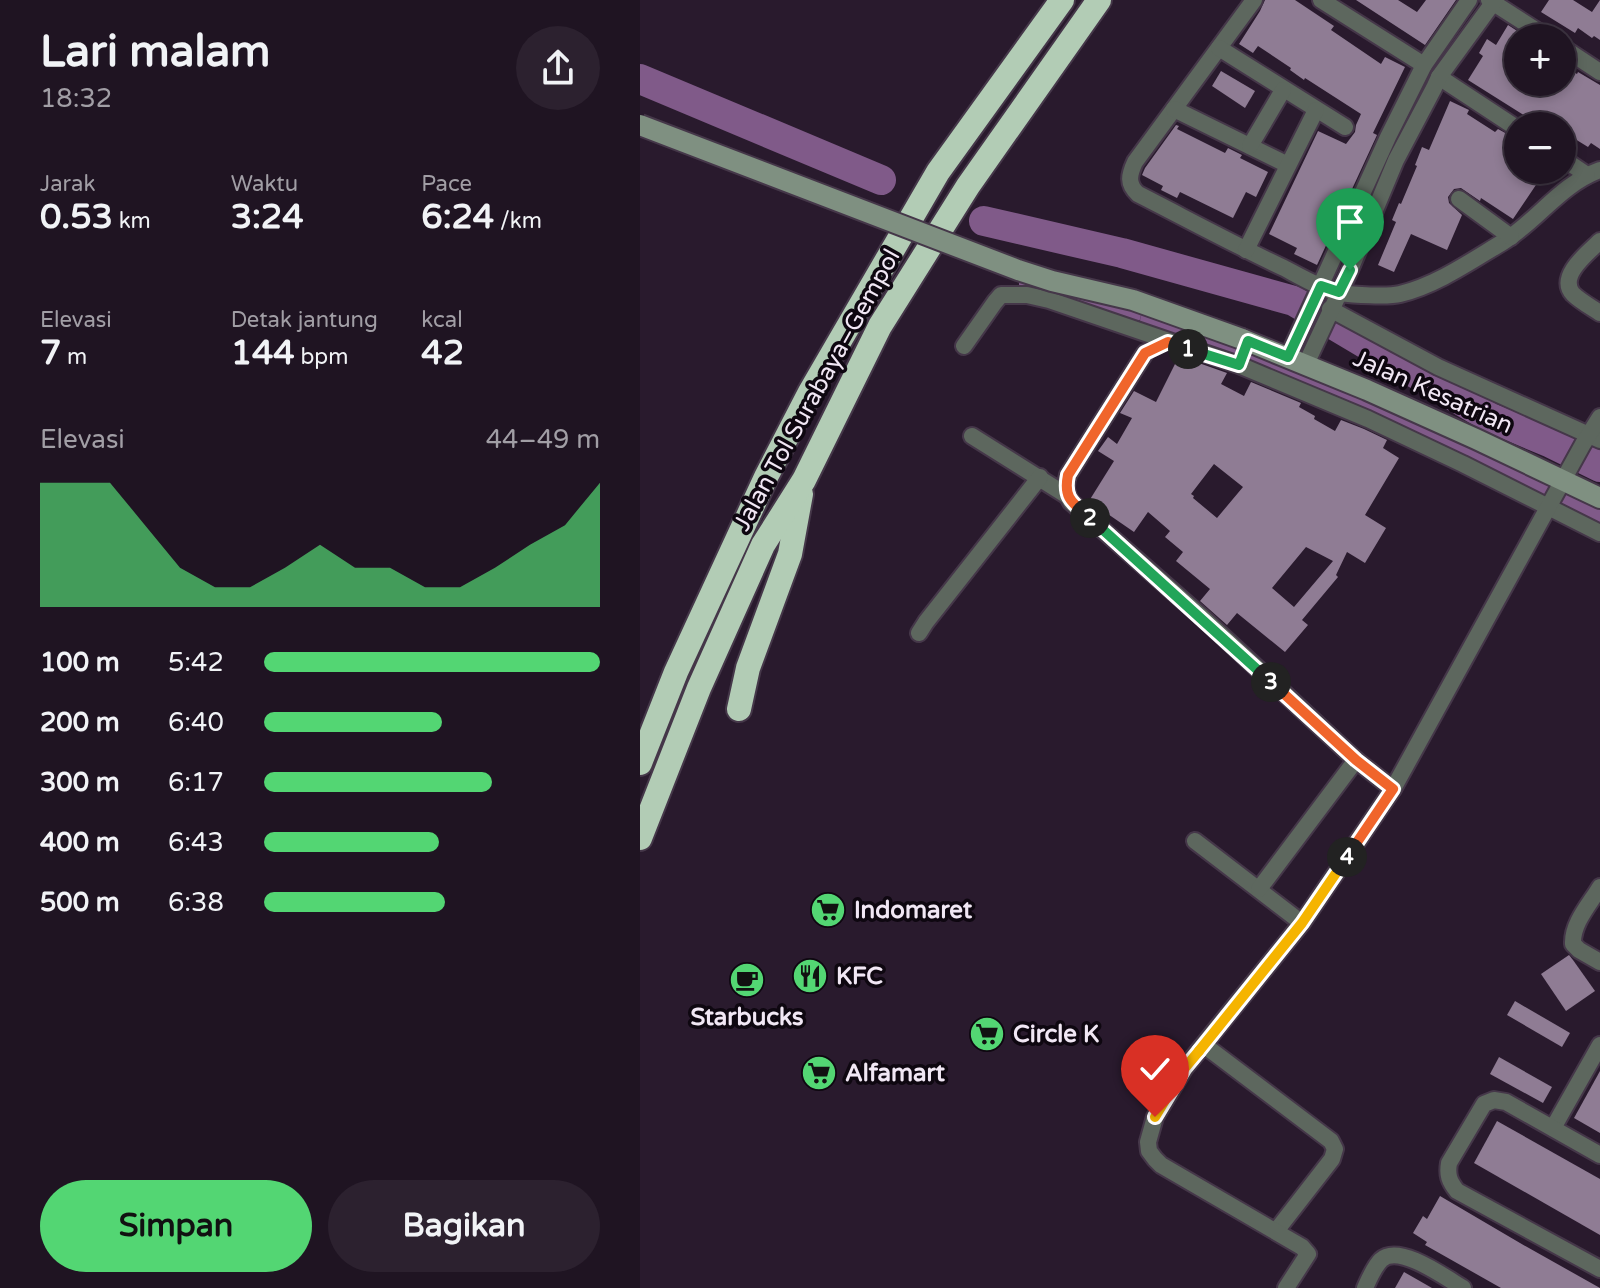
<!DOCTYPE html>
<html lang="id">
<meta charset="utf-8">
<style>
body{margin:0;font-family:"Varela Round",sans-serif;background:#2c212f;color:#f1f3f6;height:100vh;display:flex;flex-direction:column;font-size:30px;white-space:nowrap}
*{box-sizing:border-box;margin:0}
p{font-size:26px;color:#a19ea5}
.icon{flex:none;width:44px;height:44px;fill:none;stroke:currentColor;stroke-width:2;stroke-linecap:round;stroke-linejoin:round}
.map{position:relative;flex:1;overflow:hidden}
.drawer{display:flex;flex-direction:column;background:#1f1422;width:640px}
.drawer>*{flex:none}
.controls{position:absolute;left:864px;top:24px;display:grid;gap:16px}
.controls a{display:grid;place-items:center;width:72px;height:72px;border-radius:50%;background:#1f1422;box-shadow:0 4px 12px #0003,0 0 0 2px #3c3340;font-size:40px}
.pin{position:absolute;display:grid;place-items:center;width:68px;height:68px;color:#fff;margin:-82px -34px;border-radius:50% 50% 50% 0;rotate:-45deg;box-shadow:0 0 8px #0007}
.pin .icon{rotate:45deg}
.km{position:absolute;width:40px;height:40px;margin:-20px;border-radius:50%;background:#222;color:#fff;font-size:22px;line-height:40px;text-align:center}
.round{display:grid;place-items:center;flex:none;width:84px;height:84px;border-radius:42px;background:#2c212f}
.headline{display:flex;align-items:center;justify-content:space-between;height:136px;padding:0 40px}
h1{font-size:44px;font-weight:800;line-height:60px}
.figures{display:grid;grid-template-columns:repeat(3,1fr);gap:12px;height:136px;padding:8px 40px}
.figures div{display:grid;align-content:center}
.figures b{font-size:34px;font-weight:800}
.figures small{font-size:22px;font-weight:400}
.figures p{font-size:22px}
.chart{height:224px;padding:16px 40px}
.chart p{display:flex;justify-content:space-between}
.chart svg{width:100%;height:144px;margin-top:8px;fill:#53d673;opacity:.7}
.cta{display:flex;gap:16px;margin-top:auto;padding:16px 40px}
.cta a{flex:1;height:92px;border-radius:48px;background:#53d673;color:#111;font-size:32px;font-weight:800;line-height:92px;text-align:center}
.cta a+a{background:#2c212f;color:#f1f3f6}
ul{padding:0 40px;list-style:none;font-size:26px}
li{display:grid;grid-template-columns:128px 96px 1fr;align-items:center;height:60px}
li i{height:20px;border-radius:10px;background:#53d673}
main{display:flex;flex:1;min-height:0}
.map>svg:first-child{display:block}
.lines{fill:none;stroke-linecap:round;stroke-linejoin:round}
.river{stroke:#805a89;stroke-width:30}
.building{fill:#8f7c94;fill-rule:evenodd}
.street-casing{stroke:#453749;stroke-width:20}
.secondary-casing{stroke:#453749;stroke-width:24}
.highway-casing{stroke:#453749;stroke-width:28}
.street{stroke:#5d675e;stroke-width:16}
.secondary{stroke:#7f9081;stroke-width:20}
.highway{stroke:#b2ccb5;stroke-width:24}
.secondary-bridge-casing{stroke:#453749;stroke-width:24;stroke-linecap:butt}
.secondary-bridge{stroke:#7f9081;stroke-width:20}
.split-1-casing{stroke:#fff;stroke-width:16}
.split-2-casing{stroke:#fff;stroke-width:16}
.split-3-casing{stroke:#fff;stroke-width:16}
.split-4-casing{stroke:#fff;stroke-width:16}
.split-5-casing{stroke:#fff;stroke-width:16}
.split-6-casing{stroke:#fff;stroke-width:16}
.split-1{stroke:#22a559;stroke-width:10}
.split-2{stroke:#f0652b;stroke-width:10}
.split-3{stroke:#22a559;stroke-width:10}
.split-4{stroke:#f0652b;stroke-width:10}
.split-5{stroke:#f5b400;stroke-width:10}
.split-6{stroke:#f5b400;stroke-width:10}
.labels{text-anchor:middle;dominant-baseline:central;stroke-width:7;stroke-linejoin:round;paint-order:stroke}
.street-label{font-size:24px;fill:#f1e7f4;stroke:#0e0710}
.poi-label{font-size:24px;font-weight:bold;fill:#f1e7f4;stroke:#0e0710;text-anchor:start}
</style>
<main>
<section class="drawer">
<div class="headline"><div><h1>Lari malam</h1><p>18:32</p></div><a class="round"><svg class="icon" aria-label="share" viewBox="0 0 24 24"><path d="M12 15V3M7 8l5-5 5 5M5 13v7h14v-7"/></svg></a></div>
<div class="figures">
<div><p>Jarak</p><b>0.53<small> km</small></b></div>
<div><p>Waktu</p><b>3:24</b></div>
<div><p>Pace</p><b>6:24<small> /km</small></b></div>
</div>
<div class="figures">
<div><p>Elevasi</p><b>7<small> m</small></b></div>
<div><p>Detak jantung</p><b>144<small> bpm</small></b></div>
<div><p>kcal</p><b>42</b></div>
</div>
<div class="chart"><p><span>Elevasi</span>44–49 m</p>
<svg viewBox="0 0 160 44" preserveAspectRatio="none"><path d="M0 44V6L10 6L20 6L30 19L40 32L50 38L60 38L70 32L80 25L90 32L100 32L110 38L120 38L130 32L140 25L150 19L160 6V44z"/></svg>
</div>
<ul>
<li><b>100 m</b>5:42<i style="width:100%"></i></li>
<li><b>200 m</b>6:40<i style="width:53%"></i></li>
<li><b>300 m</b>6:17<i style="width:68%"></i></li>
<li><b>400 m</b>6:43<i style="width:52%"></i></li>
<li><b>500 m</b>6:38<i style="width:54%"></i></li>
</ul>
<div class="cta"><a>Simpan</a><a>Bagikan</a></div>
</section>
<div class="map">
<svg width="960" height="1288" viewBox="0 0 960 1288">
<rect width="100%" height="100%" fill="#291a2d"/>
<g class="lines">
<!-- river -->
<g class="river">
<path d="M0,79L241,180"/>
<path d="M344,221L482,253L654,301L849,417L911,443L960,467"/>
<path d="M394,284L486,314"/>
<path d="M515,321L652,373L817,449L897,488"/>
<path d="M935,505L960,520"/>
</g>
</g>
<!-- building -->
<g class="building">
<path d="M625,0H655L694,26L691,30L741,64L745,57L765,67L733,133L737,135L677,265L654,254L657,248L629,234L678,131L706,144L715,132L716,125L721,114L665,78L664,80L650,70L651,68L618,46L613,53L599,44L620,11Z"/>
<path d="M716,0H758L777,12L786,0H816L785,45Z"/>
<path d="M909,0H933L952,12L960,0V40L954,36L952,38L938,28L935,33L901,12Z"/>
<path d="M868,25L888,38H878V82H896L910,91L915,82H922V65L937,74L938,72L960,85V149L951,143L948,147L922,131V126H901L828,80L843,56L839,53L847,39L856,45Z"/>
<path d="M581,71L615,91L605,108L572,86Z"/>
<path d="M810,101L829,110L827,114L855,132L858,129L878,140V170H906L873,219L841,198L840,201L821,188L814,189L808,197L809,203L822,215L807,250L771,234L754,272L738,265L756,222L752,220L759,203L761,204L777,166L775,165L782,147L789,150Z"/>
<path d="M536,125L539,126L537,129L585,153L588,148L602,155L600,158L628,172L616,197L606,192L593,218L540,192L537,198L521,190L523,186L502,175L505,168Z"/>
<path d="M538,358L554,367L556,362L587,373L581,384L604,396L611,382L661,403L659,407L675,416L674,419L695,431L701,420L724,429L747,440L743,448L759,458L725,515L746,528L725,563L707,552L696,575L698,577L662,620L668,625L645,652L597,613L587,625L560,601L570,589L536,561L543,552L525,537L530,531L508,512L494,532L449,501L474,461L458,451L468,437L477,444L492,418L480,413L494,391L516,402ZM574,464L603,487L577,518L553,498L554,496L551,494ZM666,547L693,561L654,607L632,588Z"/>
<path d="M929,955L933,960L955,991L926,1011L901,974Z"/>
<path d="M875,1001L930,1033L922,1047L867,1015Z"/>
<path d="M859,1057L912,1087L903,1103L850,1074Z"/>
<path d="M960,1071V1133L934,1118Z"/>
<path d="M857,1121L960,1179V1235L834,1163Z"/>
<path d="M800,1196L880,1243L960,1288H861L785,1245L787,1242L773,1233L783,1216L787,1219Z"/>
<path d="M764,1272L792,1288H755Z"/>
</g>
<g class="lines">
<!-- street casing -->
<g class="street-casing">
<g id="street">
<path d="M614,0L495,162C489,175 487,184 498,194C547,219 595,245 644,268C661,277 681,289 700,293C713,295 748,297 760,294C797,285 831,261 863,242C897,221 921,184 960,170"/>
<path d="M681,0L784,65"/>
<path d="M849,0L908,38"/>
<path d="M922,47L960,72"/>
<path d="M579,48L705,127"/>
<path d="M799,77L878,129"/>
<path d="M534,109L648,165"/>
<path d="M610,146L643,90"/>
<path d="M922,158L947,175"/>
<path d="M819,199L871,237"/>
<path d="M960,241C949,252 917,276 933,294C940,301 951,307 960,313"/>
<path d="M606,250L676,110"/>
<path d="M690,309L798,367L960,440"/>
<path d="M324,346L355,302L361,295H387L409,300L599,365L728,419L823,464L960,533"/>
<path d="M505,353L428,475C425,486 425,492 431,502L562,617L716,760L753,789"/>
<path d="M648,357L748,137L784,65L829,0"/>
<path d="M666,364L710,270L756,160L794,88L799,77L855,0"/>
<path d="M332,436L426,495"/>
<path d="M279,633L286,622L400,477"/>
<path d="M555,841L662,923"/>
<path d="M960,887C950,904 932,923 933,944L939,950L960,962"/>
<path d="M619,889L716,760"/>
<path d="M564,1045L691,1141L695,1149L692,1159L636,1231"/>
<path d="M913,1128L960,1045"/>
<path d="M960,1155L866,1102L854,1100L844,1104L809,1163C807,1175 809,1181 817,1191L960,1269"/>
<path d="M646,1288L668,1254L662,1247L521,1165L515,1159L509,1151L508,1142L515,1117L544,1069L662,923L753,789L943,444L960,417"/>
<path d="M725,1288C729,1279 734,1267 741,1260C759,1243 806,1278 823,1288"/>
</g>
</g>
<!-- secondary casing -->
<g class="secondary-casing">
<path id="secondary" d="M602,339L727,390L836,439L960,498"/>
</g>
<!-- highway casing -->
<g class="highway-casing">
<g id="highway">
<path d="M99,709L108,668L150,554L161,494"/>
<path d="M0,763L36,672L126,477L170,392L298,172L422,0"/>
<path d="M0,838L59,688L123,545L164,480L240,326L328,186L459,0"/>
</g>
</g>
<!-- street -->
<use href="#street" class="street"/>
<!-- secondary -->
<use href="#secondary" class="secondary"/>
<!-- highway -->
<use href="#highway" class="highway"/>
<!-- secondary-bridge casing -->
<g class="secondary-bridge-casing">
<path id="secondary-bridge" d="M0,125L378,270L412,281L493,300L602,339"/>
</g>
<!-- secondary-bridge -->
<use href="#secondary-bridge" class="secondary-bridge"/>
</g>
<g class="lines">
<!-- split-1 casing -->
<g class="split-1-casing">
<path id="split-1" d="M548,349L599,365L608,341L648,357L681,286L699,292L710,270"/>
</g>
<!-- split-2 casing -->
<g class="split-2-casing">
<path id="split-2" d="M450,518C433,503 423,499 428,475L505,353L528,342L548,349"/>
</g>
<!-- split-3 casing -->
<g class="split-3-casing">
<path id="split-3" d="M450,518L631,682"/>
</g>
<!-- split-4 casing -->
<g class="split-4-casing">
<path id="split-4" d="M631,682L716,760L753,789L707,857"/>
</g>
<!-- split-5 casing -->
<g class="split-5-casing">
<path id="split-5" d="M559,1051L662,923L707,857"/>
</g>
<!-- split-6 casing -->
<g class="split-6-casing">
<path id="split-6" d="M515,1117L544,1069L559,1051"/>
</g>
<!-- split-1 -->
<use href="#split-1" class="split-1"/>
<!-- split-2 -->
<use href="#split-2" class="split-2"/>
<!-- split-3 -->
<use href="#split-3" class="split-3"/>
<!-- split-4 -->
<use href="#split-4" class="split-4"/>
<!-- split-5 -->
<use href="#split-5" class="split-5"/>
<!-- split-6 -->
<use href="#split-6" class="split-6"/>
</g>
<!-- icons -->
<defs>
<g id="supermarket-disc" transform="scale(1.8)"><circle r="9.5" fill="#53d673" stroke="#0e0710"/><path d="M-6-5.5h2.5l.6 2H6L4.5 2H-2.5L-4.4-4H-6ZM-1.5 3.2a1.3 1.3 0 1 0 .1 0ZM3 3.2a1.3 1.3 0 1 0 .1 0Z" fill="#111"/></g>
<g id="restaurant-disc" transform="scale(1.8)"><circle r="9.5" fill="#53d673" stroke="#0e0710"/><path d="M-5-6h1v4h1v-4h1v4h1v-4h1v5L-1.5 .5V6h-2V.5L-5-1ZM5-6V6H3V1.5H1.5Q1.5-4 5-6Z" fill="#111"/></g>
<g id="cafe-disc" transform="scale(1.8)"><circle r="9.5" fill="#53d673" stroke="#0e0710"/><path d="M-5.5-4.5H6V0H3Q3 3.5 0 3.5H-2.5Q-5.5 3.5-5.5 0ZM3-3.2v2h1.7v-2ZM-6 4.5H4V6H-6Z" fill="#111"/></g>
</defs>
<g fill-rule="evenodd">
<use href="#supermarket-disc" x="188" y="910"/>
<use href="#restaurant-disc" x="170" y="976"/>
<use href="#cafe-disc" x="107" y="980"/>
<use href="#supermarket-disc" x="347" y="1034"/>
<use href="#supermarket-disc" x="179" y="1073"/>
</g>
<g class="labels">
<!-- street labels -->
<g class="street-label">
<text transform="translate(177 390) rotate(-61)">Jalan Tol Surabaya–Gempol</text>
<text transform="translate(793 392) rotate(24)">Jalan Kesatrian</text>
</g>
<!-- poi labels -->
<g class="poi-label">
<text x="214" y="910">Indomaret</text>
<text x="196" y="976">KFC</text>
<text x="107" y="1017" text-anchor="middle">Starbucks</text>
<text x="373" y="1034">Circle K</text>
<text x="205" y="1073">Alfamart</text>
</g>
</g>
</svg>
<div class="controls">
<a>+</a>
<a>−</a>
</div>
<div class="pin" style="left:710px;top:270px;background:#1e9e55"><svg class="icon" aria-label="arrive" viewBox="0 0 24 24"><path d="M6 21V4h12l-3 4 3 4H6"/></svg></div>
<div class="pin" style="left:515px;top:1117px;background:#d93025"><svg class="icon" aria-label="check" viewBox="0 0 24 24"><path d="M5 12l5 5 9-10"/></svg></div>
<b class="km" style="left:548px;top:349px">1</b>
<b class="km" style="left:450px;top:518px">2</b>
<b class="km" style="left:631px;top:682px">3</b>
<b class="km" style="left:707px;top:857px">4</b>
</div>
</main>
